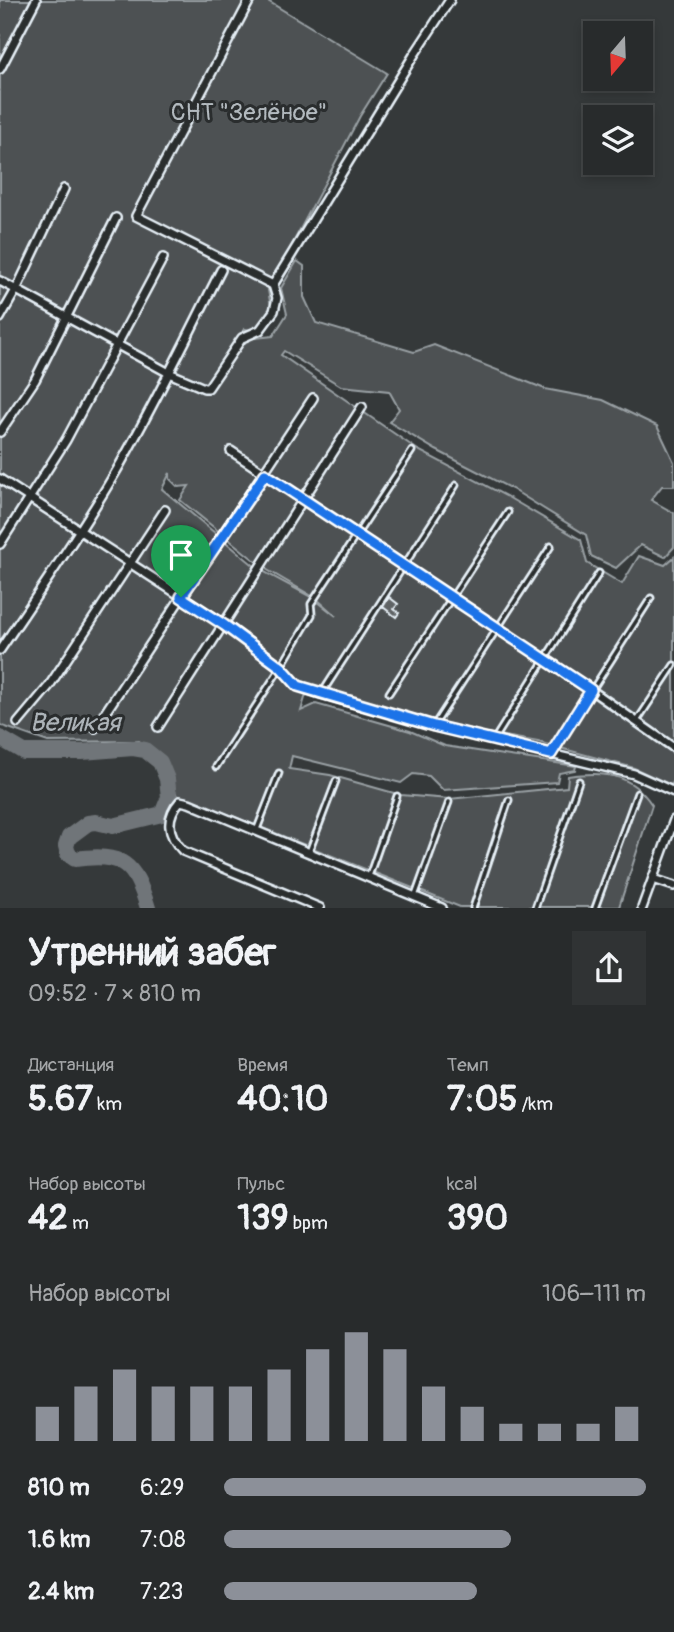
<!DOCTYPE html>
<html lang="ru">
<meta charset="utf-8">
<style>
body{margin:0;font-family:Pangolin,sans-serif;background:#303334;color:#f1f3f6;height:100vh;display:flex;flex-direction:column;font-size:26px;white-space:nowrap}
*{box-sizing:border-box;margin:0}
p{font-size:23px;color:#a5a7a9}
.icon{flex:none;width:38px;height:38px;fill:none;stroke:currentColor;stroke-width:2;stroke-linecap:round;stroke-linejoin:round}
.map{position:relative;height:908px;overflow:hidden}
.sheet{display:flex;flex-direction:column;background:#282b2c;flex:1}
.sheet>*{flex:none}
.needle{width:46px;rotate:199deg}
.buttons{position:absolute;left:583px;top:21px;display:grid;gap:14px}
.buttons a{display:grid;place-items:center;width:70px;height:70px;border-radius:0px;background:#282b2c;box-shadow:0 4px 10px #0003,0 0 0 2px #444748;font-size:35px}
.pin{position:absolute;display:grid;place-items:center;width:60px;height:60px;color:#fff;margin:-72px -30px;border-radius:50% 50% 50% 0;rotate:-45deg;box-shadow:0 0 7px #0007}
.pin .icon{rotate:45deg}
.round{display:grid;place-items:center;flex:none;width:74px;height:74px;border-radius:0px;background:#303334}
.summary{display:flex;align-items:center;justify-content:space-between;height:119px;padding:0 28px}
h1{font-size:38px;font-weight:700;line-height:52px}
.metrics{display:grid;grid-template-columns:repeat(3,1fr);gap:10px;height:119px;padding:7px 28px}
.metrics div{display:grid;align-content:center}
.metrics b{font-size:35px;font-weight:700}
.metrics small{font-size:19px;font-weight:400}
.metrics p{font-size:19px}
.chart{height:196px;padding:14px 28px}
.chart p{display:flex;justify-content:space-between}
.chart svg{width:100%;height:126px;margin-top:7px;stroke:#8c9099;stroke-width:6}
ul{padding:0 28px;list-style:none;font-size:23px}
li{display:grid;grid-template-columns:112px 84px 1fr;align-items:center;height:52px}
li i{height:18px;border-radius:9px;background:#8c9099}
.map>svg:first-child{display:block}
.green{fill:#4d5152;stroke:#9aa1a5;stroke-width:2;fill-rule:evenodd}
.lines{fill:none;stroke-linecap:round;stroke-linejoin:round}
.river{stroke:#707579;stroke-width:16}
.building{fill:#5f6365;stroke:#e8f1f8;stroke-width:2}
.lane-casing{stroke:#e8f1f8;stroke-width:9}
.street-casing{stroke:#e8f1f8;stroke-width:12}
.lane{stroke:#2a2d2e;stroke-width:3.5}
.street{stroke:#2a2d2e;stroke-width:7}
.route-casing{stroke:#fff;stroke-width:14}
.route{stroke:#1a73e8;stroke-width:9}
.labels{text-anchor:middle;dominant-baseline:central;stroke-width:6;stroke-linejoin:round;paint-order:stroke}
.park-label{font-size:24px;fill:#b2b9be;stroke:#2a2d2e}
.water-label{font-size:26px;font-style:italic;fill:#acb3b8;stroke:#2a2d2e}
</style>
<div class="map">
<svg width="674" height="908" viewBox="0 0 674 908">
<rect width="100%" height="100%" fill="#35393a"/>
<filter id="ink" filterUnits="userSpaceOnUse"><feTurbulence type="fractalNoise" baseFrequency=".0143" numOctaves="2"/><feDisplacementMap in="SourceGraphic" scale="14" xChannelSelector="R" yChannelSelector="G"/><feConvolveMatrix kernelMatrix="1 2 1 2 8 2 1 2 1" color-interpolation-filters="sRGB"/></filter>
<g filter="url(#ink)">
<!-- green -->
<path class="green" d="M0,0H266L387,73L360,116L268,290L271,307L255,331L245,329L228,363L245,339L273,336L287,314L281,288L297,261L304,266V297L316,323L414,352L434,345L545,389L603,400L657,426L674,462V486H662L651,500L674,513V547L665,557L641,545L616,568L591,556L586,535L512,489L436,450L389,422L399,409L389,391L341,386L284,351L281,355L418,450L506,496L581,540L587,563L622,584L639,556L665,565L674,557V781L671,785L634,768L538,742L471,730L358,704L308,688L301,711L316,704L410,731L445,746L576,766L575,770L559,773L557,782L443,790L429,776L413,774L401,783L292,756L289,769L330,775L401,795L449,799L567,787L568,776C604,771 631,773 652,805L619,907H460L195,801L177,796L160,755L139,741L48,742L0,725ZM170,473V479L178,487L189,486L180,500L264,568L317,599L336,616L313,598L257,568L162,489Z"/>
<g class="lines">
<!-- river -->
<path class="river" d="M0,738L24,752H82L133,748L145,750L160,762L167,779L169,797L162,814L113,826L96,822L88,823L69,837L66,846L68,854L75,859C123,853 134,862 148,908"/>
</g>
<!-- building -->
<path class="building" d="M389,597L398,604L394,609L399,613L396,617L383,607Z"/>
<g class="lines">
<!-- lane casing -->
<g class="lane-casing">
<g id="lane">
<path d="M322,693L456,485"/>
<path d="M389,693L508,512"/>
<path d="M637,721L674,665"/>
<path d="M435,724L551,546"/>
<path d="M494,740L599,573"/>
<path d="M551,754L651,598"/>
<path d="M216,767L281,667L312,615L311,604L412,451"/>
<path d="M257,829L279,773"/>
<path d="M309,852L336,781"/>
<path d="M369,876L397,796"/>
<path d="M415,896L449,802"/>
<path d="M473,908L509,800"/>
<path d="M535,908L579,781"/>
<path d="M595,908L637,793"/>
</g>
</g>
<!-- street casing -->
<g class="street-casing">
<g id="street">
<path d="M250,0L136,216L273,285"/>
<path d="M0,69L36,0"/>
<path d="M0,281L169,373L204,388H208L242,338L260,330L274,311L277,298L273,285L414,55L450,0"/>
<path d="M0,318L16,290L64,189"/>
<path d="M0,432L35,380L116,218"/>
<path d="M231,451L591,690L674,748"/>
<path d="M0,479L224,624L281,667L298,686L321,694L434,726L634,774L674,792"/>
<path d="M0,544L66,440L163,258"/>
<path d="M0,650C39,592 79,535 114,475C153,408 186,339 221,270"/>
<path d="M18,723L49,686L165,510"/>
<path d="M158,727L362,407"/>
<path d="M95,728L313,398"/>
<path d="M653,879L674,886"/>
<path d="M320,908L183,851C167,835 165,818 180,801L189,803L442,908"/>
<path d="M642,908L674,820"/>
</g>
</g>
<!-- lane -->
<use href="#lane" class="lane"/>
<!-- street -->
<use href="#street" class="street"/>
</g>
</g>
<g class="lines" filter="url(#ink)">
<!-- route casing -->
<g class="route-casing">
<path id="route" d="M265,474L591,690L551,754L434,726L298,686L281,667L224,625L181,597Z"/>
</g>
<!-- route -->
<use href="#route" class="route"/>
</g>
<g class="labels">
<!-- park labels -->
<g class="park-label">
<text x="249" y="112">СНТ "Зелёное"</text>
</g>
<!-- water labels -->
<g class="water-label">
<text x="75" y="723">Великая</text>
</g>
</g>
</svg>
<div class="buttons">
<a><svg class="needle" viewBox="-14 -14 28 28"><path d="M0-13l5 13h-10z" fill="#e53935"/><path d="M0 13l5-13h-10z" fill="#a5a7a9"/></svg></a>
<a><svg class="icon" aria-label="layers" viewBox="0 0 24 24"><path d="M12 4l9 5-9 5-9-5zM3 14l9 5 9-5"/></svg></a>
</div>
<div class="pin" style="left:181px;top:597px;background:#1e9e55"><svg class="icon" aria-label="arrive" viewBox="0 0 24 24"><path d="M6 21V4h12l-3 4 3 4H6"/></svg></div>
</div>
<section class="sheet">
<div class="summary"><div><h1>Утренний забег</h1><p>09:52 · 7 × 810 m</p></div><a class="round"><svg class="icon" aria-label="share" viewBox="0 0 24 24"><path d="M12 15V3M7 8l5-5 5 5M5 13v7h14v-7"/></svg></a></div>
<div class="metrics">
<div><p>Дистанция</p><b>5.67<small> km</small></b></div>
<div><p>Время</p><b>40:10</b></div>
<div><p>Темп</p><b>7:05<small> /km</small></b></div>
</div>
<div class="metrics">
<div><p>Набор высоты</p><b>42<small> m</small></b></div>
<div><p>Пульс</p><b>139<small> bpm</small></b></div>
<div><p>kcal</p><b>390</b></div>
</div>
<div class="chart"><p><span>Набор высоты</span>106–111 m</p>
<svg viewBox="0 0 160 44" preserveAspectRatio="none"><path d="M5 44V32M15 44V25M25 44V19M35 44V25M45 44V25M55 44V25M65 44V19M75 44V12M85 44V6M95 44V12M105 44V25M115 44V32M125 44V38M135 44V38M145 44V38M155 44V32"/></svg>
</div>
<ul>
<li><b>810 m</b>6:29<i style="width:100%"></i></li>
<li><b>1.6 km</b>7:08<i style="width:68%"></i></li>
<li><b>2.4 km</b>7:23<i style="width:60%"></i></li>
</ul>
</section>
